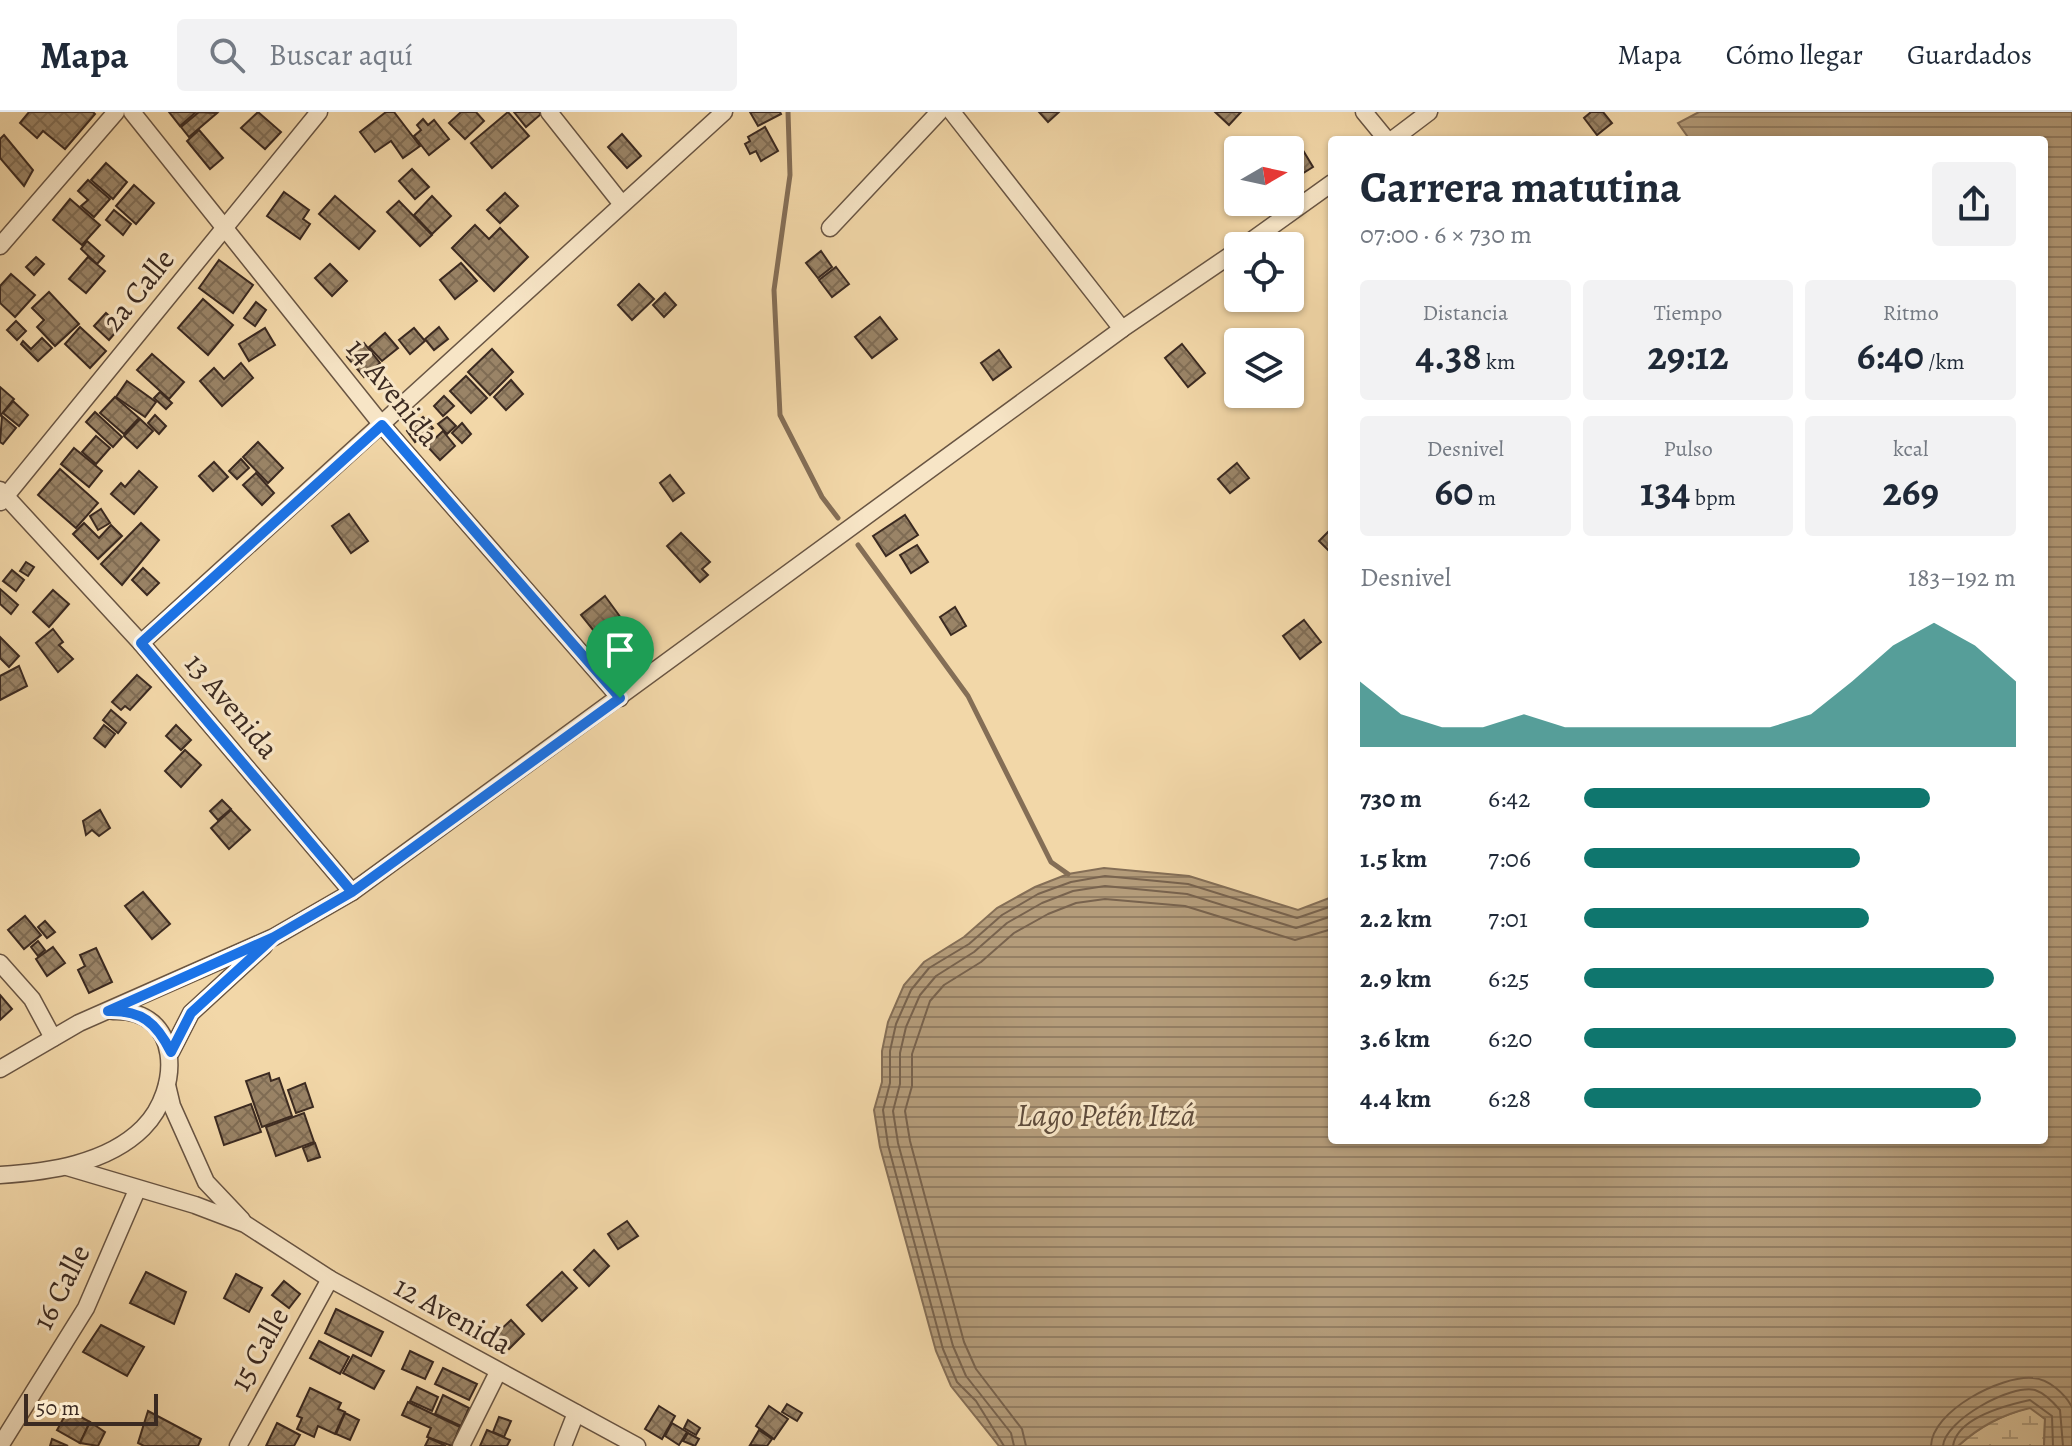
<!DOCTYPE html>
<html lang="es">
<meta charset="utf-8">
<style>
body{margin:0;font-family:Alegreya,serif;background:#f2f2f3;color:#1f2937;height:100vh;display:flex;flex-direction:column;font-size:30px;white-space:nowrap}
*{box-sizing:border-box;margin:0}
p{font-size:26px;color:#747a83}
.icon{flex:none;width:44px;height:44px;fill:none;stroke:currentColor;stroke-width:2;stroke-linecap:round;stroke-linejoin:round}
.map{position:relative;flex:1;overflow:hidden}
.details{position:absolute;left:1328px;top:24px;width:720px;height:1008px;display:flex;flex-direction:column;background:#fff;border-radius:8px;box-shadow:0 2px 6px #0004}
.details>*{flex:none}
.needle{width:52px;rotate:81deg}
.tools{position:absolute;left:1224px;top:24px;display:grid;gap:16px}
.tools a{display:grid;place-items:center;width:80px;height:80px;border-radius:8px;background:#fff;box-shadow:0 2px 6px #0004;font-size:40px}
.scale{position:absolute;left:24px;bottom:20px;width:134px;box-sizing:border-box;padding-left:8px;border:4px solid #3b2a21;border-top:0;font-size:22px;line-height:28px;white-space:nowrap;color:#3b2a21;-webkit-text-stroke:6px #f7e5c6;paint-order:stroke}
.pin{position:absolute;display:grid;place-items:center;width:68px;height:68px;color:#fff;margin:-82px -34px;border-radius:50% 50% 50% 0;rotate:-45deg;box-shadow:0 0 8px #0007}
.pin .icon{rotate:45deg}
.round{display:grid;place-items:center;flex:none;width:84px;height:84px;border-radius:8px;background:#f2f2f3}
.summary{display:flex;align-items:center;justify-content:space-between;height:136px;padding:0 32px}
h1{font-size:44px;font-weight:700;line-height:60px}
.stats{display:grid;grid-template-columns:repeat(3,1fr);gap:12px;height:136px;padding:8px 32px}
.stats div{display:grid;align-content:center;border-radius:8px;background:#f2f2f3;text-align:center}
.stats b{font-size:40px;font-weight:700}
.stats small{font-size:22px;font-weight:400}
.stats p{font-size:22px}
.chart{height:224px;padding:16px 32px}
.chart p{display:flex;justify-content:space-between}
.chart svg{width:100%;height:144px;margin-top:8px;fill:#0f766e;opacity:.7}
ul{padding:0 32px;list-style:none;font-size:26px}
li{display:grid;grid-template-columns:128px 96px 1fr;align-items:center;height:60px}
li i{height:20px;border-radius:10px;background:#0f766e}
header{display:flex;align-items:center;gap:48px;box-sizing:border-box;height:112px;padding:0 40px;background:#fff;border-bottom:2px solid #e0e1e3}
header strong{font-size:38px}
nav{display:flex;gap:44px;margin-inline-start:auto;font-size:28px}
.search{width:560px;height:72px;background:#f2f2f3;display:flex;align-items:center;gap:20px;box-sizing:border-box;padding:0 28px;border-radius:8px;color:#747a83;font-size:30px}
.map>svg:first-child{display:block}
.wetland{fill:url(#wetland-marsh);stroke:#877259;stroke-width:2}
.water{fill:url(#water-rules);stroke:#846e56;stroke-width:2}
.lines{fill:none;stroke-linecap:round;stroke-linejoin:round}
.shore{stroke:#78634e;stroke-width:2}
.stream{stroke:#846e56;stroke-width:5}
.building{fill:url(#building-cross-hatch);stroke:#3b2a21;stroke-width:2}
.minor-casing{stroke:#695543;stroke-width:19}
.minor{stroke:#f7e5c6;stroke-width:16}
.route-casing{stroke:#fff;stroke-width:16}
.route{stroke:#1a73e8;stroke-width:10}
.labels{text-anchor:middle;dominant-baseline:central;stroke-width:6;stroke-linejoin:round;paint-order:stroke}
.street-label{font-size:30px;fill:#3b2a21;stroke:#f7e5c6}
.water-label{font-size:32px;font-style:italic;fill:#5f4c3c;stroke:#f7e5c6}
</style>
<header>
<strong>Mapa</strong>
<div class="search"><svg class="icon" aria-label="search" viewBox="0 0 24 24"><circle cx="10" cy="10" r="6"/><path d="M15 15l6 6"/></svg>Buscar aquí</div>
<nav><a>Mapa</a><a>Cómo llegar</a><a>Guardados</a></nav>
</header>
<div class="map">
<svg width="2072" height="1334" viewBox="0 0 2072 1334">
<defs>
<pattern id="wetland-marsh" width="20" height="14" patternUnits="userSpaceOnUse" patternTransform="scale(2)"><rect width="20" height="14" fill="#d3ba91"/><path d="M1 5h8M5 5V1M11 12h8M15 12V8" fill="none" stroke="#ac9776"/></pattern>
<pattern id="water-rules" width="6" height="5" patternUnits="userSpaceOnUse" patternTransform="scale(2)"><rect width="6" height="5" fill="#b49c7a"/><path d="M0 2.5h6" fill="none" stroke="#947f64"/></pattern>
<pattern id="building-cross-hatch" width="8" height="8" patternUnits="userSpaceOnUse" patternTransform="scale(2)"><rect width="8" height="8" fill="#9a8467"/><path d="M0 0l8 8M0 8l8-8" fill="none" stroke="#7f6c54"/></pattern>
</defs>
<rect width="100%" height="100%" fill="#f2d7a8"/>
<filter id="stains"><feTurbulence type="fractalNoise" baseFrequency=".0025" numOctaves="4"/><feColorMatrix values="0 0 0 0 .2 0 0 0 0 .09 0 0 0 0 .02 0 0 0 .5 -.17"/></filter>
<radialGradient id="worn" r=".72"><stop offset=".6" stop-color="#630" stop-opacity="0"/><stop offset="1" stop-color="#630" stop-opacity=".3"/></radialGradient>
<!-- wetland -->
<path class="wetland" d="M2031,1295L2045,1307L2044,1334H1958C1980,1314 2002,1303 2031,1295Z"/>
<!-- water -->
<path class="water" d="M1699,0H2072V1334H2044L2045,1307L2030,1296C2001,1303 1980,1314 1958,1334H999L951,1274L936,1239L880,1035L874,998L882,970V939L888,910L904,873L924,850L964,825L997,796L1035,775L1068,762L1104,756L1189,764L1298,798L1332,785V1028H2044V28H1690L1678,11Z"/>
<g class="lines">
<!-- shore -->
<g class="shore">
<path d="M1004,1334L976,1289L957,1270L943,1237L888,1033L883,998L890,971V939L896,912L911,878L929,856L969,832L1002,803L1038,782L1071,770L1105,764L1188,772L1297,806L1332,794"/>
<path d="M1014,1334L1011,1321L966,1264L953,1234L898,1031L893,999L900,972V941L906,915L920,883L936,864L974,840L1007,811L1042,791L1073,779L1105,774L1187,782L1296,816L1332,804"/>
<path d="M1026,1334L1022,1317L976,1257L964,1230L910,1029L905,999L912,974V942L930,889L944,873L981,850L1014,821L1048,802L1076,791L1105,787L1185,794L1295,828L1332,817"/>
<path d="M1931,1334C1932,1299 2001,1263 2033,1266C2049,1267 2065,1282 2072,1295"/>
<path d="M1943,1334C1945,1308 2011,1272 2035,1278C2044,1281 2054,1291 2060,1298L2063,1334"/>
<path d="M1953,1334C1957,1306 2007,1293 2030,1288L2052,1304L2053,1334"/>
</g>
<!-- stream -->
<g class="stream">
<path d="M788,0L790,63L774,178L780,303L822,385L838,406"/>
<path d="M858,433L968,584L1051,750L1068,762"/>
</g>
</g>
<!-- building -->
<g class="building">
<path d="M29,0H93L95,2L65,37L43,19L37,26L20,11Z"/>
<path d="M169,0H196L180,14Z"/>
<path d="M199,0L217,1L189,25L181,15Z"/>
<path d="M258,0L281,20L265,37L241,16Z"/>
<path d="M386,0H394L420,34L403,46L391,29L375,40L360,20Z"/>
<path d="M461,0H476L484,9L465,27L449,11Z"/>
<path d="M508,0L529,24L492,56L471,31Z"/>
<path d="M514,0H539L541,2L526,15Z"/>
<path d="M750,0H780L781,2L758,14Z"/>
<path d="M1039,0H1059L1048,10Z"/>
<path d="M1215,0H1241L1229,13Z"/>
<path d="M1591,0H1603L1612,11L1597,23L1584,6Z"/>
<path d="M423,7L428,13L434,8L449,27L429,43L414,24L421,18L417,13Z"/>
<path d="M765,15L778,39L761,49L756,39L750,42L745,32L750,29L748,25Z"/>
<path d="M199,18L223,46L210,57L187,29Z"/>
<path d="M622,22L641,44L627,56L608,35Z"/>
<path d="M4,23L33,58L24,74L0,46V27Z"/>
<path d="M1301,35L1313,55L1292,68L1290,42Z"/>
<path d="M106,51L127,70L113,87L91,68Z"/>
<path d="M412,57L429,75L415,87L399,69Z"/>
<path d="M88,68L110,87L94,105L81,94L88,88L78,79Z"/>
<path d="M134,73L154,91L136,112L116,94Z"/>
<path d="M284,80L309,98L303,107L310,112L300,127L267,104Z"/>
<path d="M505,81L518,94L500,111L487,98Z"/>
<path d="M335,84L375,119L359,137L319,102Z"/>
<path d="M432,84L451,104L432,122L414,103Z"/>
<path d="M70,87L100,113L82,133L53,108Z"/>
<path d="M399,89L432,123L420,134L387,100Z"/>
<path d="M114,98L131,112L123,123L106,108Z"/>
<path d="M475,113L489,127L500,116L528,145L494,179L452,136Z"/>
<path d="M87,129L104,144L97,152L81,137Z"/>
<path d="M821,139L832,155L818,166L806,151Z"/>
<path d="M36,145L44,152L34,163L26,155Z"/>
<path d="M88,145L105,159L86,181L69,167Z"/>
<path d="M219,148L253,173L233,201L199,176Z"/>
<path d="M461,151L477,169L455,187L440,168Z"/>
<path d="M330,152L347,169L332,184L315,166Z"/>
<path d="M836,155L849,172L832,185L819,168Z"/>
<path d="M11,162L35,183L15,205L0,191V174Z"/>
<path d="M639,172L654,187L632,208L618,193Z"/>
<path d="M49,180L79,212L55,234L37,215L44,208L32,196Z"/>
<path d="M665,181L676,193L664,205L653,193Z"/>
<path d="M203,187L233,213L208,243L178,216Z"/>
<path d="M256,190L266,198L255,214L244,206Z"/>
<path d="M106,201L121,214L109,228L94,214Z"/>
<path d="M880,205L897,227L872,246L855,225Z"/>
<path d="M16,209L26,219L17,228L7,218Z"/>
<path d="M80,215L106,239L90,256L65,232Z"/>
<path d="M439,215L448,227L434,238L425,227Z"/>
<path d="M265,216L275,233L249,249L239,232Z"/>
<path d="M414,216L425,229L410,242L399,228Z"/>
<path d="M385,221L398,236L382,249L369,235Z"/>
<path d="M42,226L52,236L38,249L21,232L23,229L31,237Z"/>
<path d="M364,231L380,251L364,265L347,245Z"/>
<path d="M1182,232L1205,261L1188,275L1165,246Z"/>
<path d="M492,237L513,260L490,283L468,260Z"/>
<path d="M999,238L1011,255L993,268L981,251Z"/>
<path d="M152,242L184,270L169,287L137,258Z"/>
<path d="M241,251L253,266L222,294L200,269L214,256L224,267Z"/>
<path d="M466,264L487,286L471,301L450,279Z"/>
<path d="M511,268L523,282L506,298L494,285Z"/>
<path d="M127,269L156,290L145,305L116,285Z"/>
<path d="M0,275L14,287L0,304Z"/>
<path d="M160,280L172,291L166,297L154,286Z"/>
<path d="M444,284L454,294L443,304L434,294Z"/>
<path d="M115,285L139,306L124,322L100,301Z"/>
<path d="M13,289L28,303L19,314L3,301Z"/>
<path d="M95,300L122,325L113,335L86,310Z"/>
<path d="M155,303L166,314L159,322L148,311Z"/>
<path d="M2,304L16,316L3,332L0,330Z"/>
<path d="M423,305L433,316L415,330L407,319Z"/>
<path d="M447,305L456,314L447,322L438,312Z"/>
<path d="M140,307L153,319L137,336L124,324Z"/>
<path d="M462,311L471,322L462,331L452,321Z"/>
<path d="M443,319L455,334L440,348L427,334Z"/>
<path d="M96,324L110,336L96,352L82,340Z"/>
<path d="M258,330L283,356L268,371L243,345Z"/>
<path d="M74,336L102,359L89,375L61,352Z"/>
<path d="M241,347L249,356L237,367L229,359Z"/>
<path d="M214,350L228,365L213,379L199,364Z"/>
<path d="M1237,351L1249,366L1230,381L1218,367Z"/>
<path d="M60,357L98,391L76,416L38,383Z"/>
<path d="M139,359L157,375L134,402L111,382L121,371L125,375Z"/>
<path d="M256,361L274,381L262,393L243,373Z"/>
<path d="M670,363L684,381L673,389L660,371Z"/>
<path d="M101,397L110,411L98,418L90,404Z"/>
<path d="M349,402L368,429L351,441L332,414Z"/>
<path d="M905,403L918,423L886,444L873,424Z"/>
<path d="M84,411L99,426L111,413L122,424L98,447L73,422Z"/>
<path d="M141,411L159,428L122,473L101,452Z"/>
<path d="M1330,418L1332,437L1330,440L1319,429Z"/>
<path d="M681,421L710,450L702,457L708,463L700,470L667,434Z"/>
<path d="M917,433L928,450L911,461L900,443Z"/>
<path d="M26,450L34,455L28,464L20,459Z"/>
<path d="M143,456L159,471L147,483L132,468Z"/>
<path d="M12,458L24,468L16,479L3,469Z"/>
<path d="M0,477L18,493L11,502L0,492Z"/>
<path d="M53,478L69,492L49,515L33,500Z"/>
<path d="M605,484L621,506L598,524L581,503Z"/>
<path d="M955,495L966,514L951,523L940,505Z"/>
<path d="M1304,508L1321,530L1300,547L1283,524Z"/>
<path d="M53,517L63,530L59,533L73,547L58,560L36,531Z"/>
<path d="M0,525L19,544L9,555L0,546Z"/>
<path d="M19,554L27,574L0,588V564Z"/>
<path d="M137,563L151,575L130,598L125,594L121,598L112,590Z"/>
<path d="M111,598L126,611L118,621L103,608Z"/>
<path d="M104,613L115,622L105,635L94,626Z"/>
<path d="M176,613L191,628L181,638L166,624Z"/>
<path d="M185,638L201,653L181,675L165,659Z"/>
<path d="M222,688L231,697L218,708L210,699Z"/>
<path d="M100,698L110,716L99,724L92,718L86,723L83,709Z"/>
<path d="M231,698L250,718L229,737L211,716Z"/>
<path d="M143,780L170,812L152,827L125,794Z"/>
<path d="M25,804L41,823L24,837L8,818Z"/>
<path d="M45,809L55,820L47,826L38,815Z"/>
<path d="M38,829L45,838L38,844L31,835Z"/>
<path d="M53,835L65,851L47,864L36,847Z"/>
<path d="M96,836L112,870L89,881L78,858L85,854L80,843Z"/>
<path d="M0,883L12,897L0,908Z"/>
<path d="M269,961L271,969L279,966L292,1004L262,1015L246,969Z"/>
<path d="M305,971L313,995L296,1001L288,978Z"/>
<path d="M251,992L261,1020L224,1033L215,1005Z"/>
<path d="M304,1001L314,1030L276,1044L266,1015Z"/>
<path d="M315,1031L320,1045L308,1049L303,1036Z"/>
<path d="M627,1109L638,1124L618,1137L608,1122Z"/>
<path d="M594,1138L609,1154L589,1174L574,1158Z"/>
<path d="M146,1160L186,1180L174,1212L130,1191Z"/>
<path d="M562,1160L577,1176L542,1209L527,1193Z"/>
<path d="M236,1162L262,1176L249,1200L224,1186Z"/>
<path d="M284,1169L300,1182L289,1196L272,1183Z"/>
<path d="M336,1197L383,1220L371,1244L325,1221Z"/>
<path d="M511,1208L524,1222L509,1237L495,1223Z"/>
<path d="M101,1213L144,1235L127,1264L83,1240Z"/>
<path d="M319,1229L349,1245L340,1262L310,1246Z"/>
<path d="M410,1239L433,1250L425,1267L402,1257Z"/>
<path d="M353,1243L384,1259L374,1277L343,1261Z"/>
<path d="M443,1256L477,1272L469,1288L435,1272Z"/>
<path d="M417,1275L438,1285L432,1299L410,1289Z"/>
<path d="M310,1276L341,1291L338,1297L345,1300L335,1322L318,1314L314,1325L297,1317L302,1306L297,1304Z"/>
<path d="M443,1283L469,1296L461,1314L435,1302Z"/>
<path d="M408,1290L460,1315L452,1334L427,1325L431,1316L402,1303Z"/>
<path d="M787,1292L802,1301L797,1309L782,1300Z"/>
<path d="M659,1294L675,1304L662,1327L645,1317Z"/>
<path d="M769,1294L788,1307L774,1327L756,1314Z"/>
<path d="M68,1298L90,1310L80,1331L57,1318Z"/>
<path d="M148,1299L201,1327L198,1334H144L138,1331Z"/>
<path d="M345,1301L359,1308L350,1328L336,1322Z"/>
<path d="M499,1305L511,1309L504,1325L493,1320Z"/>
<path d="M688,1308L700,1316L696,1323L684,1316Z"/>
<path d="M90,1310L105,1320L98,1334L80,1331Z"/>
<path d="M277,1311L300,1323L294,1334H266Z"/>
<path d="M672,1311L687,1320L679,1333L665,1324Z"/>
<path d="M487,1318L510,1328L507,1334H480Z"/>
<path d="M759,1318L772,1327L767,1334L750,1333Z"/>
<path d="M688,1321L699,1327L695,1334L683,1329Z"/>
<path d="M429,1326L446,1334H425Z"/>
<path d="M52,1327L68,1334H50Z"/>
</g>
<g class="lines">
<!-- minor casing -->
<g class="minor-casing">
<g id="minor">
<path d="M132,0L382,313L620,586"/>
<path d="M549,0L621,91"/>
<path d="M952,0L1122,217"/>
<path d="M1364,0L1387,28"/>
<path d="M1392,28L1429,0"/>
<path d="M830,116L939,0"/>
<path d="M0,134L116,0"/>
<path d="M1244,134L1332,71"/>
<path d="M0,378L141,531L352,780"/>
<path d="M1,390L319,0"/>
<path d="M141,531L724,0"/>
<path d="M0,851L32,887L53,926"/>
<path d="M171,940L191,901L264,834"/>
<path d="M0,957L79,911L274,825L352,780L1122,217L1238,138"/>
<path d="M167,973L172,994L206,1070L242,1108"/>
<path d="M67,1055L195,1093L245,1112L330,1167L637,1334"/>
<path d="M0,1063C48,1060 107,1052 143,1016C182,977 182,896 113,899"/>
<path d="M0,1334L86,1196L137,1078"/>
<path d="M238,1334L330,1167"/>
<path d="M461,1334L498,1260"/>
<path d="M563,1334L576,1301"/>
</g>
</g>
<!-- minor -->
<use href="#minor" class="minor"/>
</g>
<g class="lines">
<!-- route casing -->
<g class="route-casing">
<path id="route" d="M620,586L382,313L141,531L352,780L274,825L191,901L171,940C156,910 141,898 108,899L274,825L352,780L620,586"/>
</g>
<!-- route -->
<use href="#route" class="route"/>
</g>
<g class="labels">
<!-- street labels -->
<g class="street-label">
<text transform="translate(138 178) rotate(-51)">2a Calle</text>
<text transform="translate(393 280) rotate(51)">14 Avenida</text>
<text transform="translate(232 594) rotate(50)">13 Avenida</text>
<text transform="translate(61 1175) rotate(-63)">16 Calle</text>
<text transform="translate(453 1203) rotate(29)">12 Avenida</text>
<text transform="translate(259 1237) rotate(-61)">15 Calle</text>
</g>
<!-- water labels -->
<g class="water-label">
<text x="1106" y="1003">Lago Petén Itzá</text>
</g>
</g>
<rect width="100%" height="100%" filter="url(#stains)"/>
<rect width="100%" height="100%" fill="url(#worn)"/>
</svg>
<div class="tools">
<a><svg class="needle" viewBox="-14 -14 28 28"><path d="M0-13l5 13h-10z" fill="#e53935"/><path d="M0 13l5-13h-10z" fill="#747a83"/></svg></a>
<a><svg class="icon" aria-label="locate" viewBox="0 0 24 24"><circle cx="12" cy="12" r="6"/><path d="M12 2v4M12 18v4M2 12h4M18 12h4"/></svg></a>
<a><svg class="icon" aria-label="layers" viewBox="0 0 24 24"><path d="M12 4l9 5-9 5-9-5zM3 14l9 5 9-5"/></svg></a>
</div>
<div class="scale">50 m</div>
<div class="pin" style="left:620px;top:586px;background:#1e9e55"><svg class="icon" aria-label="arrive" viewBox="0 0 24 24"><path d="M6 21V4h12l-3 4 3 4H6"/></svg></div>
<section class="details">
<div class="summary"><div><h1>Carrera matutina</h1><p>07:00 · 6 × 730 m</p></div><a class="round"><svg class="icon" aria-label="share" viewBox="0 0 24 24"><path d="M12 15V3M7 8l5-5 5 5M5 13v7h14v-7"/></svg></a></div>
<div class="stats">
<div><p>Distancia</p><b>4.38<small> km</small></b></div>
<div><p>Tiempo</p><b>29:12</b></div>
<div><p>Ritmo</p><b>6:40<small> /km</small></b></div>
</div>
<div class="stats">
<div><p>Desnivel</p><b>60<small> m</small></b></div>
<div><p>Pulso</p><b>134<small> bpm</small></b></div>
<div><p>kcal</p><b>269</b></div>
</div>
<div class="chart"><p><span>Desnivel</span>183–192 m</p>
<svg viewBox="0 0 160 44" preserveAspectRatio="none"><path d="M0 44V24L10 34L20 38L30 38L40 34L50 38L60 38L70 38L80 38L90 38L100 38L110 34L120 24L130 13L140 6L150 13L160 24V44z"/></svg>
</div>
<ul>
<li><b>730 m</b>6:42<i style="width:80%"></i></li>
<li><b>1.5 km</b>7:06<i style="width:64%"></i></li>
<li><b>2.2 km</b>7:01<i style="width:66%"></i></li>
<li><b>2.9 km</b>6:25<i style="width:95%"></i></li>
<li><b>3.6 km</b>6:20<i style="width:100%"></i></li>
<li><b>4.4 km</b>6:28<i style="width:92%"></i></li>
</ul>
</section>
</div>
